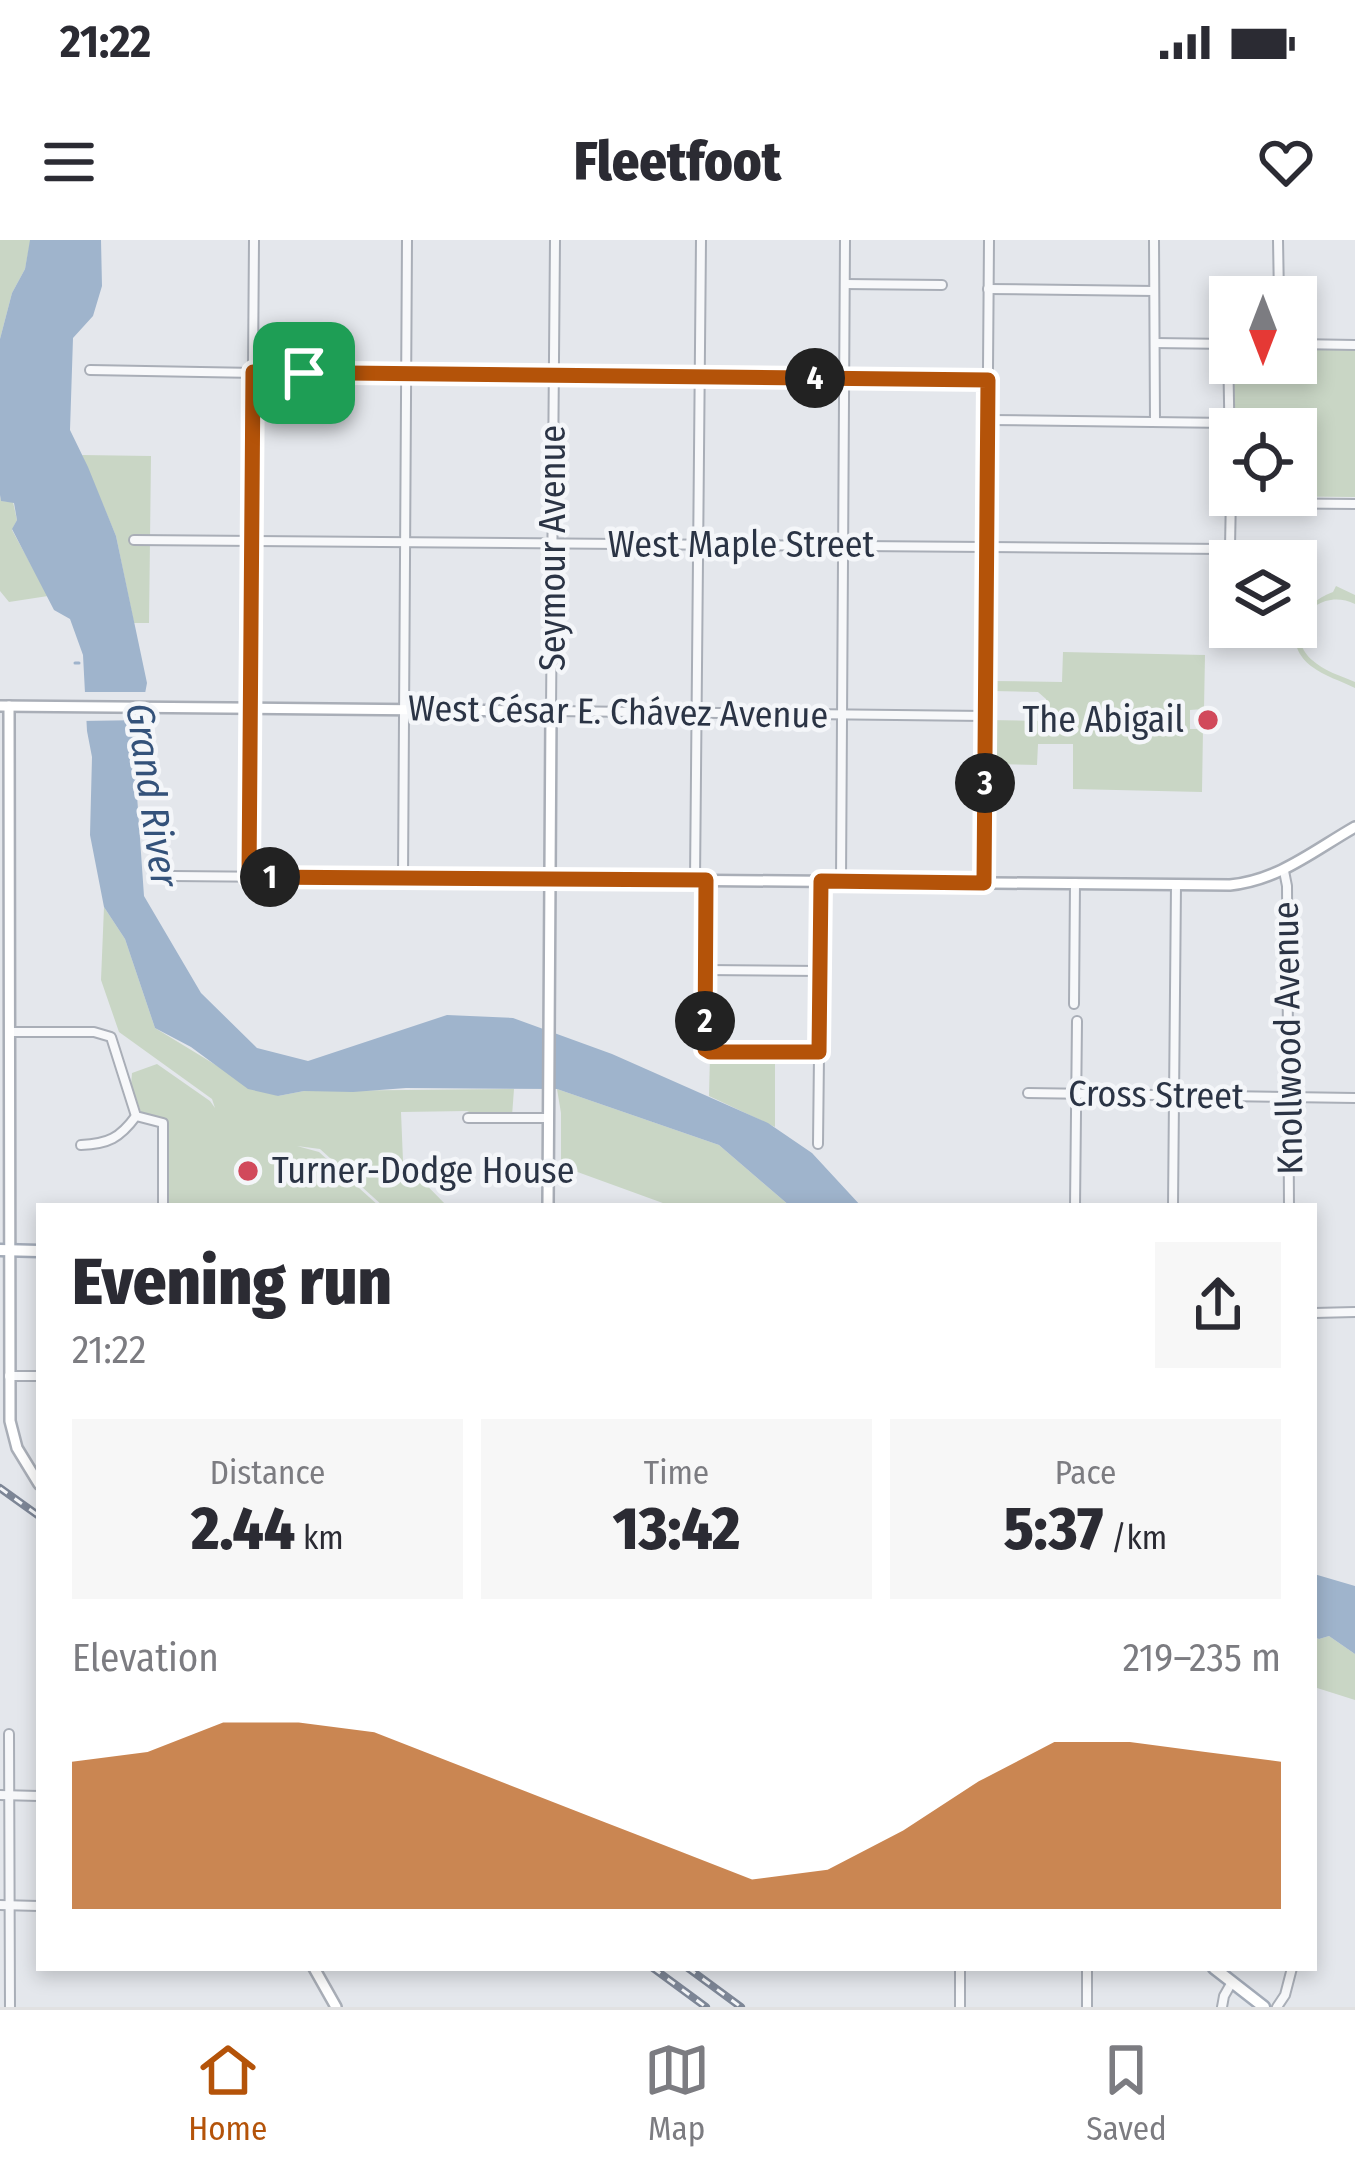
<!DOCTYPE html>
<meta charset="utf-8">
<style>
body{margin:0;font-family:"Fira Sans Condensed",sans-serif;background:#f7f7f7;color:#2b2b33;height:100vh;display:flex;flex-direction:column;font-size:45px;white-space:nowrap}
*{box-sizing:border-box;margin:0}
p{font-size:39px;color:#7c7c81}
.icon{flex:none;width:66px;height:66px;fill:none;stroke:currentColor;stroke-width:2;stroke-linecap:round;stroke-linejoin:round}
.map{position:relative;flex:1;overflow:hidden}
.details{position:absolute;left:36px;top:963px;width:1281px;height:768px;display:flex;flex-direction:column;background:#fff;border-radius:0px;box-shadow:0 6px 18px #0003}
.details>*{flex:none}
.needle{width:78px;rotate:180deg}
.tools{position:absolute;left:1209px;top:36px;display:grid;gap:24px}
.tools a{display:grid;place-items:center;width:108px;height:108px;border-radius:0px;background:#fff;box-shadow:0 6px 18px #0003;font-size:60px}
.pin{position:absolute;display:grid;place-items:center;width:102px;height:102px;color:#fff;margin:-51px;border-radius:24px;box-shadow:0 6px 18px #0006}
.km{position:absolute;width:60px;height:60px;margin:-30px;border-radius:50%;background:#222;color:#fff;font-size:33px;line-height:60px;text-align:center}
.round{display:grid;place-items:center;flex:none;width:126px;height:126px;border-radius:0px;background:#f7f7f7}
.headline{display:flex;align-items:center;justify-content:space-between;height:204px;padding:0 36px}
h1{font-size:66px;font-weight:800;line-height:90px}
.metrics{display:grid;grid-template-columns:repeat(3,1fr);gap:18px;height:204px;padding:12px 36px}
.metrics div{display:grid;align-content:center;border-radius:0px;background:#f7f7f7;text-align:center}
.metrics b{font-size:60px;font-weight:800}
.metrics small{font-size:33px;font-weight:400}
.metrics p{font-size:33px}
.chart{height:336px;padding:24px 36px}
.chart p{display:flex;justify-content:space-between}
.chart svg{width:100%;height:216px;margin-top:12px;fill:#b45309;opacity:.7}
.status{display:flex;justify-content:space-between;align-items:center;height:84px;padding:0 60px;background:#fff;direction:ltr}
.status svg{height:33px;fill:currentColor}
header{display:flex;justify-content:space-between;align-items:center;height:156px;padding:0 36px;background:#fff;font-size:54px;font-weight:800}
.tab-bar{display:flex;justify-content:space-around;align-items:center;height:168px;border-top:3px solid #e1e1e2;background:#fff;font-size:33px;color:#7c7c81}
.tab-bar a{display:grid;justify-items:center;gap:6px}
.tab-bar .current{color:#b45309}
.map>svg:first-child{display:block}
.green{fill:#c9d6c5}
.water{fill:#9fb4cc}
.pier{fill:#e4e7ec}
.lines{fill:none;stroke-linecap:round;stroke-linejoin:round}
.stream{stroke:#9fb4cc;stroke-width:3}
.street-casing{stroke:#a9aeb7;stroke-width:12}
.secondary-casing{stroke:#a9aeb7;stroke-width:14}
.primary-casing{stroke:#a3abb8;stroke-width:15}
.street{stroke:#f7f8fa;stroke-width:8}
.secondary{stroke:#fff;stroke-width:9}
.primary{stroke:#fff;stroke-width:10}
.rail-casing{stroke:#7d8696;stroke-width:8}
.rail{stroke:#f4f6f9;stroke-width:3;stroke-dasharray:9;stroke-linecap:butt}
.route-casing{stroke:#fff;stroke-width:24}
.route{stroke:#b45309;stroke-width:15}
.poi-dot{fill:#d1495b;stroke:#f4f6f9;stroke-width:4.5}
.labels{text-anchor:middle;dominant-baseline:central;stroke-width:9;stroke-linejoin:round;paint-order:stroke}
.street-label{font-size:36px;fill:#2b3445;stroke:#f4f6f9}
.poi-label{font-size:36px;fill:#2b3445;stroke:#f4f6f9;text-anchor:end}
.water-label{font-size:39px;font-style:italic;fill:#34527a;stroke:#f4f6f9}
</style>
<div class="status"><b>21:22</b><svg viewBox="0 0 49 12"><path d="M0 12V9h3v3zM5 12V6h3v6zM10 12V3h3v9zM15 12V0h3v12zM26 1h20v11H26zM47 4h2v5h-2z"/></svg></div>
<header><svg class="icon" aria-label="menu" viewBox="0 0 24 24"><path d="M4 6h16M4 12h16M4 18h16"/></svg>Fleetfoot<svg class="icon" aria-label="heart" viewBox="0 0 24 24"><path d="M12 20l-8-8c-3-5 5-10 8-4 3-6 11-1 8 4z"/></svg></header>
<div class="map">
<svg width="1355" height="1767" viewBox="0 0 1355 1767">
<rect width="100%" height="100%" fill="#e4e7ec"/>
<!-- green -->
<g class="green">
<path d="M0,0H30V3L25,29L12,53L0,99Z"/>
<path d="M1296,110H1355V257L1237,256L1296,255V189H1235L1234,123H1296Z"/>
<path d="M82,215L151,216L149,383H134L116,296Z"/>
<path d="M0,255L1,261L13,262L17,280L12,290L48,356L9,362L0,351Z"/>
<path d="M1336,346L1355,355V364C1316,345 1280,391 1312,420C1324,431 1341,436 1355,442V448C1341,441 1324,436 1311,426C1279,400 1300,364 1333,352Z"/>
<path d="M1063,412L1205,415L1204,469L1190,470V489H1203L1202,552L1073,549V504H1038L1037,525L987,524L988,480L1040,481L1047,471L1046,459L1038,452L992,451V441L1062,442Z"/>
<path d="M104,667L125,699L155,788L224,830L278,856L304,851L514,849L512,876L474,874L467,871L401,872L403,921L447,966H383L320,909L297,906L319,912L379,966H167V880L141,872L131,846L132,833L157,824L210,861L215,868L212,859L119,792L101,740Z"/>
<path d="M710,815L775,816V887L709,856Z"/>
<path d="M557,849L719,905L790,966H671L561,926V873Z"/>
<path d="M1329,1396L1355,1414V1460L1314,1447V1397L1319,1399Z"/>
</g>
<!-- water -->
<g class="water">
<path d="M30,0H101L102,46L93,76L73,98L70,190L88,227L116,296L147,443L134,512L144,656L201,753L257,808L308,821L447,775L513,778L612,814L768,883L812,913L861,966H790L719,905L557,849L406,848L353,852L304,851L278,856L248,849L191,807L155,788L125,699L104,667L90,595L92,517L87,491L83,415L70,379L54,370L12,289L17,280L14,263L1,261L0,255V99L12,53L25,29Z"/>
<path d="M1314,1334L1355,1346V1414L1329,1396L1319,1399L1314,1397Z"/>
</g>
<!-- pier -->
<path class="pier" d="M79,452H151L146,480L80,481Z"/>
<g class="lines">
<!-- stream -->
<path class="stream" d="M75,423H79"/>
<!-- street casing -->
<g class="street-casing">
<g id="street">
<path d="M555,0L551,471L985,476"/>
<path d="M1154,0L1155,182"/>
<path d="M1278,0L1279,57"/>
<path d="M845,44L942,45"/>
<path d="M988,49L1154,51"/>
<path d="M1155,103L1230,104"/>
<path d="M1228,104L1230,218"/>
<path d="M1296,104L1355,105"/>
<path d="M90,130L420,136L988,139"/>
<path d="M988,180L1229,183"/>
<path d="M1231,263L1355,264"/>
<path d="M134,300L1224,309L1230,307L1231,255"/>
<path d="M1284,631L1287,646L1289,966"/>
<path d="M172,636L550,639"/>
<path d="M249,636L254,0"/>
<path d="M403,638L407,0"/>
<path d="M695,640L701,0"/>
<path d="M706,640L705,809L709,812H819"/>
<path d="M841,641L845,0"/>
<path d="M984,643L989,0"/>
<path d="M705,730L820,731"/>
<path d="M1074,764L1075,643"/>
<path d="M9,792H94L111,797L136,876L163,883V966"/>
<path d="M1028,853L1355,858"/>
<path d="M468,878H548"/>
<path d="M818,904L821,641"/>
<path d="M81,905C108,904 120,898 136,876"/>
<path d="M1075,966L1077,781"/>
<path d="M1173,966L1176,645"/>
<path d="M1314,1073L1355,1072"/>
<path d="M9,1136H39"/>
<path d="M9,1494L10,1767"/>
<path d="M0,1555L39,1556"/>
<path d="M0,1665L39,1666"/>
<path d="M1087,1728V1767"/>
<path d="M960,1767V1728"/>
<path d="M1222,1767L1224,1756L1232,1742"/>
<path d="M1277,1767L1285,1755L1292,1728"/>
</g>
</g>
<!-- secondary casing -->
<g class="secondary-casing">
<g id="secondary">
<path d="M0,466L551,471L548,966"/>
<path d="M9,466L10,1181L17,1208L39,1244"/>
<path d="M550,639L1230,645C1279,640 1313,611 1355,587"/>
<path d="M314,1728L336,1767"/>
</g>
</g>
<!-- primary casing -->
<g class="primary-casing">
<g id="primary">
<path d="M0,1010L39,1011"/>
<path d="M1214,1728L1264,1767"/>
</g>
</g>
<!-- street -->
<use href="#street" class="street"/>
<!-- secondary -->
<use href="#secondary" class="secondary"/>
<!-- primary -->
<use href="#primary" class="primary"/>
<!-- rail casing -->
<g class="rail-casing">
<g id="rail">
<path d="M0,1248L39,1276"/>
<path d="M653,1728L706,1767"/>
<path d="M688,1728L741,1767"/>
</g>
</g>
<!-- rail -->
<use href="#rail" class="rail"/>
</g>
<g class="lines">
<!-- route casing -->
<g class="route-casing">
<path id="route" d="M253,132L988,140L984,643L821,641L819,812H710L705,809L706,640L249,637Z"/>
</g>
<!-- route -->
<use href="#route" class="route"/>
</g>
<!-- markers -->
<g class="poi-dot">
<circle cx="1208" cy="480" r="12"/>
<circle cx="248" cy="931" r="12"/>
</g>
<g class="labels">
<!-- street labels -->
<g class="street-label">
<text x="741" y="305">West Maple Street</text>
<text transform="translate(553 308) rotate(-90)">Seymour Avenue</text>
<text transform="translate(618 472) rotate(1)">West César E. Chávez Avenue</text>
<text transform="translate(1288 798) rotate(-91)">Knollwood Avenue</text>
<text transform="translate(1156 855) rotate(1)">Cross Street</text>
</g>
<!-- poi labels -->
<g class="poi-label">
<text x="1184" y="480">The Abigail</text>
<text x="272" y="931" text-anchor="start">Turner-Dodge House</text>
</g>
<!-- water labels -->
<g class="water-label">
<text transform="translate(152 555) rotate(82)">Grand River</text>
</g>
</g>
</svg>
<div class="tools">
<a><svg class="needle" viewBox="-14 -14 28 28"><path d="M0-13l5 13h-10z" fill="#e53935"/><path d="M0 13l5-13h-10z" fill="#7c7c81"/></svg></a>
<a><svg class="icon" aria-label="locate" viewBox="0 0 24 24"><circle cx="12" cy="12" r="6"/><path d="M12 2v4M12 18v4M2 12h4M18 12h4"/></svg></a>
<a><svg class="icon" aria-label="layers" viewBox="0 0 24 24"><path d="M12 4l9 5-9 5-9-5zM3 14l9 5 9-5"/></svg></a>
</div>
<div class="pin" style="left:304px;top:133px;background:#1e9e55"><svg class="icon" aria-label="arrive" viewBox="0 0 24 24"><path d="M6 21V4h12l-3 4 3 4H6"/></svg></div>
<b class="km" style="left:270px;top:637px">1</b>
<b class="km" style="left:705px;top:781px">2</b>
<b class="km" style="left:985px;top:543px">3</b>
<b class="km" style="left:815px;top:138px">4</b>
<section class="details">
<div class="headline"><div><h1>Evening run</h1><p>21:22</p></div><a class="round"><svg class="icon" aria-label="share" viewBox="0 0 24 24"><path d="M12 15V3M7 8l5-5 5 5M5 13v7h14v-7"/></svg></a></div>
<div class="metrics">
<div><p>Distance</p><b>2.44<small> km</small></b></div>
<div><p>Time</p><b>13:42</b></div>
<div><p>Pace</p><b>5:37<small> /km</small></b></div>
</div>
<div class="chart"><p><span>Elevation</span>219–235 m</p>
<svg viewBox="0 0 160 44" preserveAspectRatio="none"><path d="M0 44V14L10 12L20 6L30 6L40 8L50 14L60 20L70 26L80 32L90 38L100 36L110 28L120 18L130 10L140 10L150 12L160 14V44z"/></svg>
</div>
</section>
</div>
<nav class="tab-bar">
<a class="current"><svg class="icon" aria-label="home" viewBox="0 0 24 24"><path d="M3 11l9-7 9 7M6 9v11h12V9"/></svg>Home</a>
<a><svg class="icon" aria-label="map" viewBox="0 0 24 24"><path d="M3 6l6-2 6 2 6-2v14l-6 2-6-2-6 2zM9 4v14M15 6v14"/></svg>Map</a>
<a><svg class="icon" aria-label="saved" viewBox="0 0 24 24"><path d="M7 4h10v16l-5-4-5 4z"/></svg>Saved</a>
</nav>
